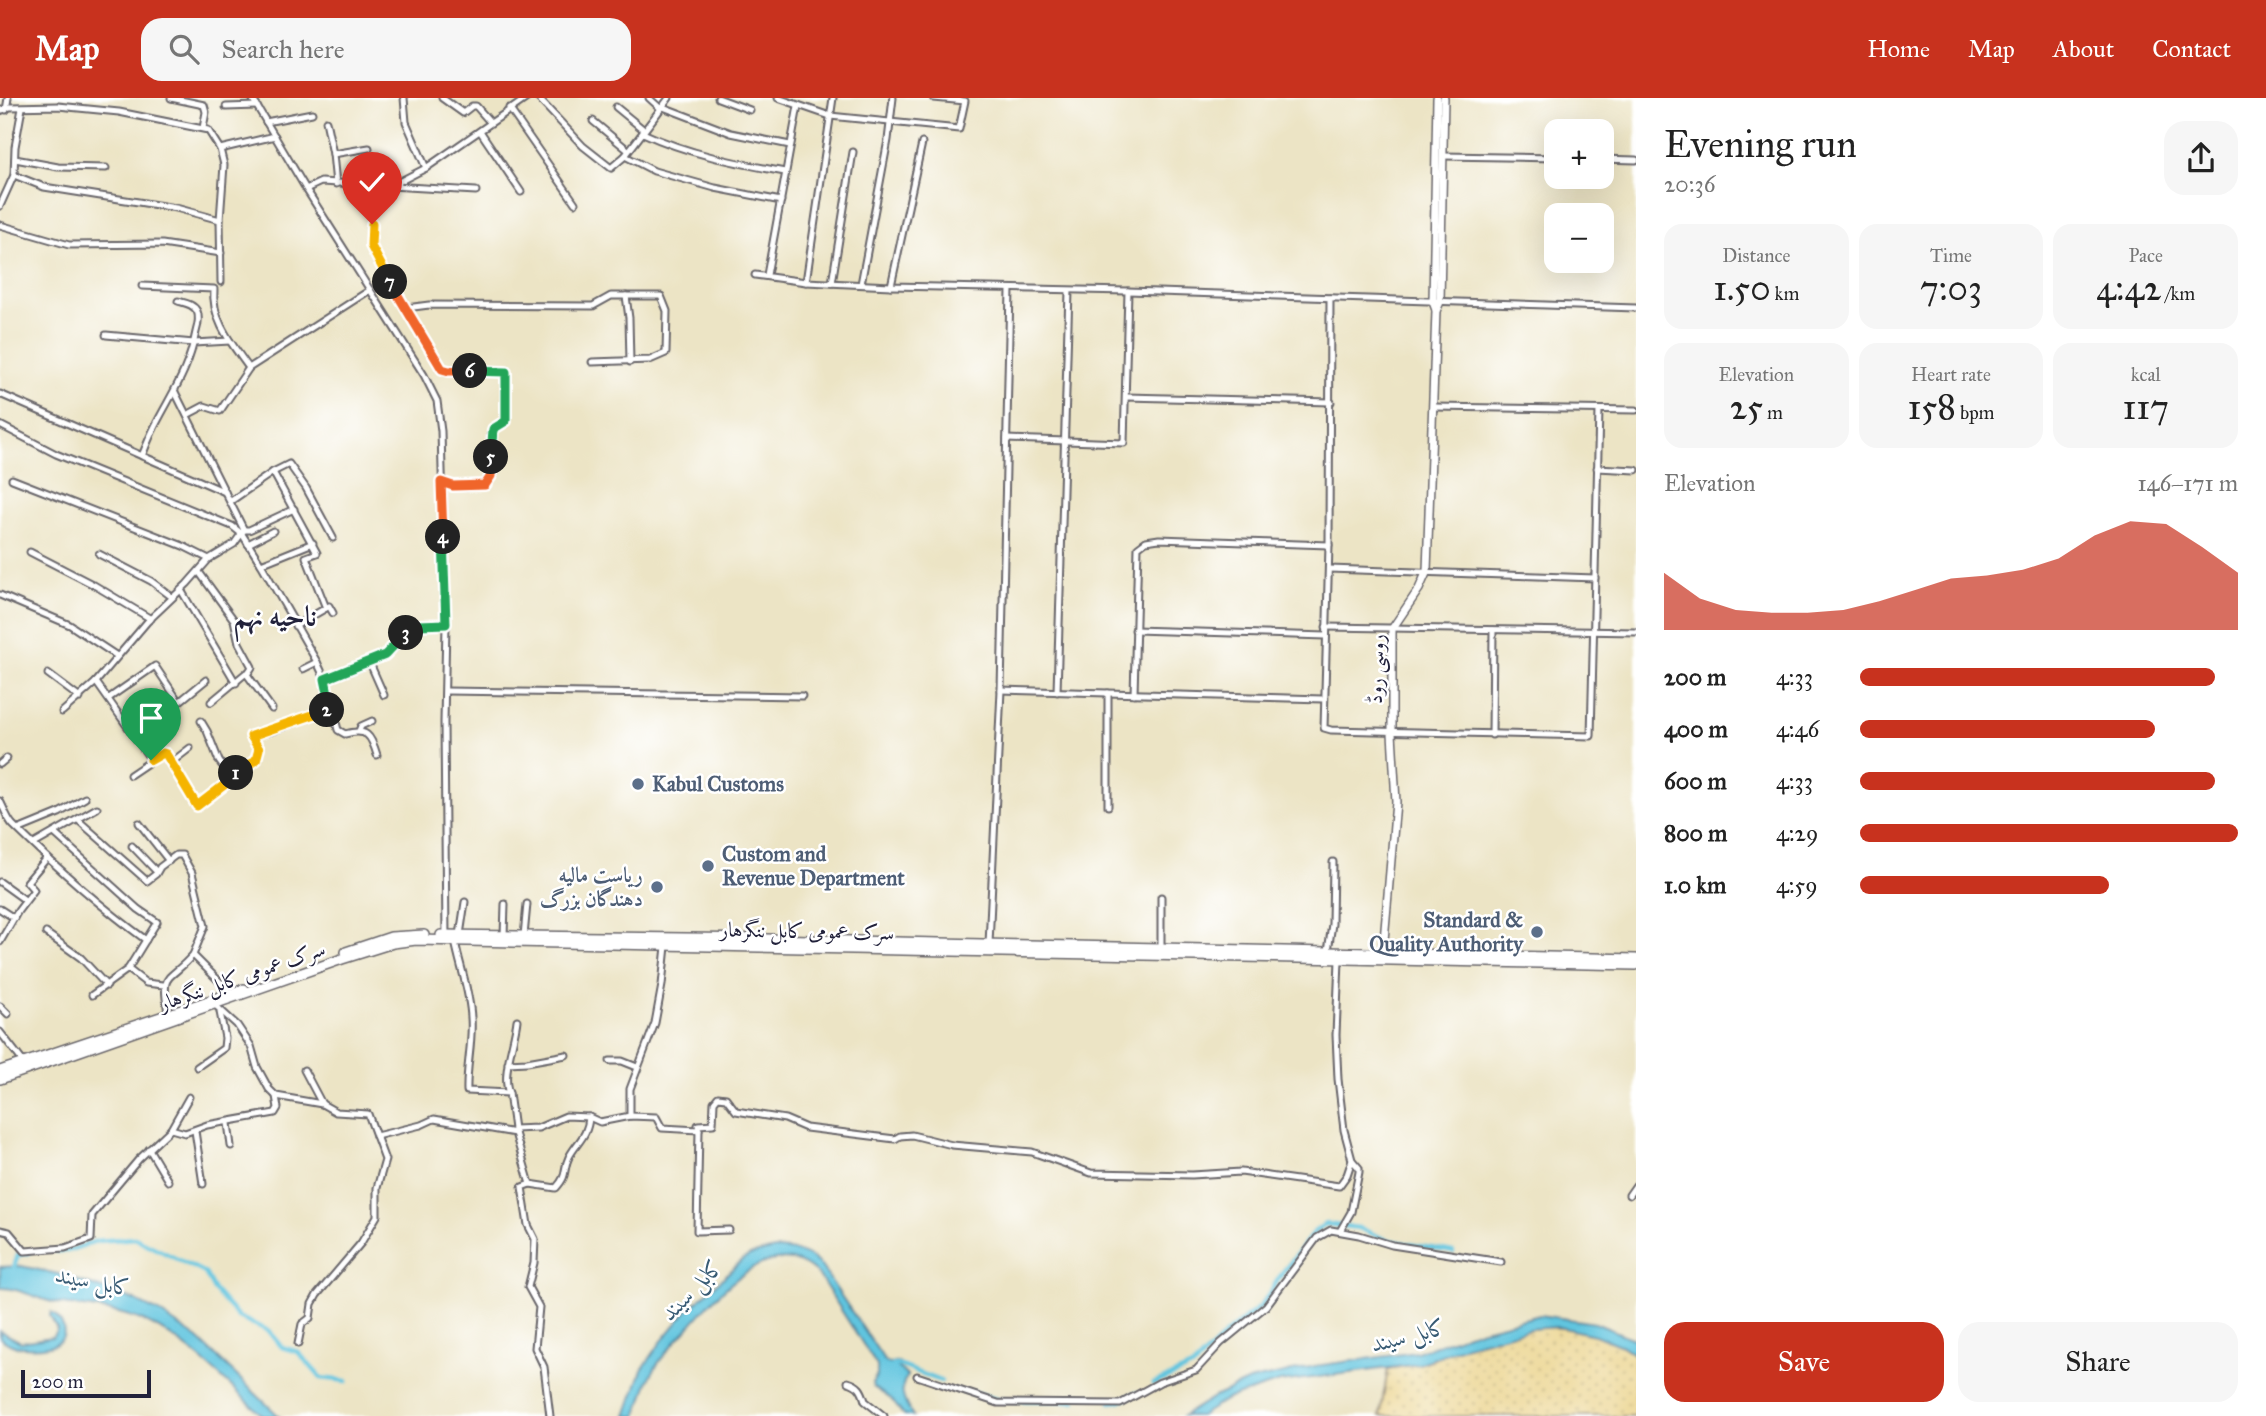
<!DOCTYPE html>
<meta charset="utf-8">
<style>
body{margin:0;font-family:"IM FELL Great Primer",Amiri,serif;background:#f6f6f6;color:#222;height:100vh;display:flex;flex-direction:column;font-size:26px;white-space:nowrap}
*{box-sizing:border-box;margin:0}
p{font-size:23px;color:#767676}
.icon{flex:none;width:38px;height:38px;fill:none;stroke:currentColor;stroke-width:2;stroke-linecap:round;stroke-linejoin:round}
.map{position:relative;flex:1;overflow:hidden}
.sheet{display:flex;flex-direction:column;background:#fff;width:630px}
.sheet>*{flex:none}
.buttons{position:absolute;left:1544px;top:21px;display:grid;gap:14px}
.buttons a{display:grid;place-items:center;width:70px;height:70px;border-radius:14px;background:#fff;box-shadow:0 7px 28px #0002;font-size:35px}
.scale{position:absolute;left:21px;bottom:18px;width:130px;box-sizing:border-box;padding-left:7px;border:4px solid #22223b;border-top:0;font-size:19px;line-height:24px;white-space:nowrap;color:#22223b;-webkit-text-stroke:5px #fff;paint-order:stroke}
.pin{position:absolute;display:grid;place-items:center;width:60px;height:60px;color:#fff;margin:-72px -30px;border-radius:50% 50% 50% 0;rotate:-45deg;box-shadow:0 0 7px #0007}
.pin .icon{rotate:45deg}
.km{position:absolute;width:35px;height:35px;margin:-18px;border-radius:50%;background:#222;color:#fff;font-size:19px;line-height:35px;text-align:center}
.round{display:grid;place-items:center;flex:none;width:74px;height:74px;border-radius:21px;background:#f6f6f6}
.headline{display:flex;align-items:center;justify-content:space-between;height:119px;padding:0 28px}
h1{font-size:38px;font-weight:600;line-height:52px}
.stats{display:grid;grid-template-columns:repeat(3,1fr);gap:10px;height:119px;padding:7px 28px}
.stats div{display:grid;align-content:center;border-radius:18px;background:#f6f6f6;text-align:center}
.stats b{font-size:35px;font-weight:600}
.stats small{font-size:19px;font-weight:400}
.stats p{font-size:19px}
.chart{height:196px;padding:14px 28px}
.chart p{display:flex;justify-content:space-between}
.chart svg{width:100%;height:126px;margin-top:7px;fill:#c8321e;opacity:.7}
.action{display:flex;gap:14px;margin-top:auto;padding:14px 28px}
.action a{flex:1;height:80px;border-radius:21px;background:#c8321e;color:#fff;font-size:28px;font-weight:600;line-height:80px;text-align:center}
.action a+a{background:#f6f6f6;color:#222}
ul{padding:0 28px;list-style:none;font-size:23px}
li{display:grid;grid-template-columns:112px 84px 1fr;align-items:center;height:52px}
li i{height:18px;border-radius:9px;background:#c8321e}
header{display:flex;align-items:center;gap:42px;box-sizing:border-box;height:98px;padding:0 35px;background:#c8321e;color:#fff}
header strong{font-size:33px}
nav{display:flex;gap:38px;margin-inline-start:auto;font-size:24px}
.search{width:490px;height:63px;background:#f6f6f6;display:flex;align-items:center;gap:18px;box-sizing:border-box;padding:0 24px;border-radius:21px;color:#767676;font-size:26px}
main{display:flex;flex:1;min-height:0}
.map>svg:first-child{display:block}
.sand{fill:url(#sand-dots);stroke:#887e6c;stroke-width:2}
.water{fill:#61c5df;stroke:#42748d;stroke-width:2}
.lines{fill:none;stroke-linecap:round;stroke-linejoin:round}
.canal{stroke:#61c5df;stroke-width:4.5}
.street-casing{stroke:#69666b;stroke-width:9}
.secondary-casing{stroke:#69666b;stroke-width:10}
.highway-casing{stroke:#69666b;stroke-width:12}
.street{stroke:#fff;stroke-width:5}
.secondary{stroke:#fff;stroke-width:7}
.highway{stroke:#fff;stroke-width:9}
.split-1-casing{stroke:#fff;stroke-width:14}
.split-2-casing{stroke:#fff;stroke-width:14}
.split-3-casing{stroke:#fff;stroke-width:14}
.split-4-casing{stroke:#fff;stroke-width:14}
.split-5-casing{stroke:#fff;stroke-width:14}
.split-6-casing{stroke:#fff;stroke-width:14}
.split-7-casing{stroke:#fff;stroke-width:14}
.split-8-casing{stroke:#fff;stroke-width:14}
.split-1{stroke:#f5b400;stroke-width:9}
.split-2{stroke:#f5b400;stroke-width:9}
.split-3{stroke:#22a559;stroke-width:9}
.split-4{stroke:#22a559;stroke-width:9}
.split-5{stroke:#f0652b;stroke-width:9}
.split-6{stroke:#22a559;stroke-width:9}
.split-7{stroke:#f0652b;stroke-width:9}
.split-8{stroke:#f5b400;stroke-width:9}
.service-dot{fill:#5c6f8a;stroke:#fff;stroke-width:2.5}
.labels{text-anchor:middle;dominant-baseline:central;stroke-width:5;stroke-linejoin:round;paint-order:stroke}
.street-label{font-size:21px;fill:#22223b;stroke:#fff}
.service-label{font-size:21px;font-weight:bold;fill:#4e5e75;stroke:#fff;text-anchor:start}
.water-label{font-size:23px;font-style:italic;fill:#385b74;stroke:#fff}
.district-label{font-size:28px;font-weight:bold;fill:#22223b;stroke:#fff}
</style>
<header>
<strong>Map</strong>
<div class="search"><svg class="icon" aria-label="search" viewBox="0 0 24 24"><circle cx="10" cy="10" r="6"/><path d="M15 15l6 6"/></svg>Search here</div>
<nav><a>Home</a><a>Map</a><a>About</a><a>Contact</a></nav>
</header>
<main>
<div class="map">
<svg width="1636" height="1318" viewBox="0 0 1636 1318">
<defs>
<pattern id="sand-dots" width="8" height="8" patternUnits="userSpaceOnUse" patternTransform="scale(1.75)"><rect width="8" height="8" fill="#eeda9e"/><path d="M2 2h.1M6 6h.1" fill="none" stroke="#ccbb89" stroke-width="1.8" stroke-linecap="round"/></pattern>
</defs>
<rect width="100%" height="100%" fill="#fff"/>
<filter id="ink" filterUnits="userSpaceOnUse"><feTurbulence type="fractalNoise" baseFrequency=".0143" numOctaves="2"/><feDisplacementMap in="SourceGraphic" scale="14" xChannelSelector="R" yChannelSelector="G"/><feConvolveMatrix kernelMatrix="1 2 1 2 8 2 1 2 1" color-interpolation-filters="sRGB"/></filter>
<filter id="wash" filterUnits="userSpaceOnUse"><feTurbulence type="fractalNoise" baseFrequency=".00686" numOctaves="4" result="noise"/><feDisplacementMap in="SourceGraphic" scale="28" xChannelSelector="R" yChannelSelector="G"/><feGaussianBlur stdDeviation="1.57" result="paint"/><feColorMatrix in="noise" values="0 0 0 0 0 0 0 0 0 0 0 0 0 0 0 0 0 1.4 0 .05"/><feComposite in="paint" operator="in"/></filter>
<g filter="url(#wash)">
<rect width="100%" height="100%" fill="#ece4c5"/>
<!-- sand -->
<path class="sand" d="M1543,1229C1576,1229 1609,1237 1635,1257L1636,1318H1380L1388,1271L1428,1264L1454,1251L1509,1235Z"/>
<!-- water -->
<g class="water">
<path d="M775,1151C794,1152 808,1154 821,1168L885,1263L890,1266L898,1264L901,1266L898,1269L907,1278C898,1292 904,1305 913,1318H904L891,1301L873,1289L872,1285L877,1277V1268L820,1179C774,1130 719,1194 688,1230C676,1243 663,1256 654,1272C645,1286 643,1303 637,1318H626L642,1272L661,1244L687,1213L741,1163L750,1157Z"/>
<path d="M21,1168L58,1176L132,1201L157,1213L198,1241L279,1318H263C229,1287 183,1239 141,1222C114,1211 85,1210 57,1205C39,1202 18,1189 0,1190V1169Z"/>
<path d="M51,1214C56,1217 60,1221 62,1227C73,1252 30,1251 15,1248C9,1247 5,1243 0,1240V1233L21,1244L52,1239L57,1231L50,1218Z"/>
<path d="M1540,1217L1595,1225L1636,1242V1258L1622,1248L1595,1237L1558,1229L1529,1231L1467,1247L1419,1266L1280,1284L1227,1301L1200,1318H1183L1212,1300L1249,1283L1315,1268L1417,1254L1479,1232Z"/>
</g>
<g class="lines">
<!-- canal -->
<g class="canal">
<path d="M55,1153H68L96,1143L135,1140L205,1175L214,1192L238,1219L269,1233L282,1249L298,1254L321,1280L347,1283"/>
<path d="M13,1172L18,1157L29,1155"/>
<path d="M893,1267H899L941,1283"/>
<path d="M1153,1286L1194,1268L1227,1235L1261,1208L1283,1174L1314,1134L1325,1126L1359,1130L1387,1142L1453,1154"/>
<path d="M973,1294L998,1302L1075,1303"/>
<path d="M1111,1304L1119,1303L1136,1295"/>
</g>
</g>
</g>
<g filter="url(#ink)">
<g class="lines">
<!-- street casing -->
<g class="street-casing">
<g id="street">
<path d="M171,0L204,7L206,14L203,30"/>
<path d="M252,0L306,91L424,277L437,303L441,333L446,526L444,624L446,840"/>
<path d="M404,0L406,24L426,70"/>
<path d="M442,0L463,15L472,8H476L490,24"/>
<path d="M538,0L583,48L611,70L625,58L669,0"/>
<path d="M649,0L660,10"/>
<path d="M718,0L750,12"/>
<path d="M778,0L830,18L959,31L965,3L934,0"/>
<path d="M226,9L257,8"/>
<path d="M616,9L644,32"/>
<path d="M663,9L731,35L790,47"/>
<path d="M509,10L575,105"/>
<path d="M6,12L8,0"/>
<path d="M0,13L10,9L58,8L119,14L208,32L220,51L224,67L220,122L221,184"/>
<path d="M326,23L333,56L336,86"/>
<path d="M593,23L628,52"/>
<path d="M266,24L312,15"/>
<path d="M480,33L521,94"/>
<path d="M643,35C688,56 736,65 785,74"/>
<path d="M220,51L275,38"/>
<path d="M333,56L369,50"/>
<path d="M625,58L654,73L715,90L781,103"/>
<path d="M1443,58L1556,60"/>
<path d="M15,61L58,69L106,70"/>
<path d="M1601,61L1636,62"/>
<path d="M14,77L44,89L176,110L220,122"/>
<path d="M389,89L426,70L527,0"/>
<path d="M306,91L321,84L476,93"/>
<path d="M0,108L14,77L15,49L22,10"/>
<path d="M372,126L371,148L378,163L442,271L449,273L506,274V323L493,331L491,336L489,383C477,392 455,389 441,384"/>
<path d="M0,127L69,147L162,146L221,155"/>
<path d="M755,177L806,184L891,188L1128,193L1636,210"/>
<path d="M767,177L798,8"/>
<path d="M806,184L833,0"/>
<path d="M832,185L853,54"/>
<path d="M861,186L888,42L893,0"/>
<path d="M142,188L214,191C211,222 232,246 249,270"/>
<path d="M891,188L922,45"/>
<path d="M626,198L629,220L630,264"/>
<path d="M1330,200L1329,447L1324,630L1331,632L1591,638L1599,312"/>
<path d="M406,210L429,207L593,208L611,198H661L667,213L666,255L650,262L592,264"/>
<path d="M106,237L194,245L230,243"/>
<path d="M0,296L225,394"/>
<path d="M1126,299L1331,304"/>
<path d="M1433,309L1636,312"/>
<path d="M187,317L204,308L220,313L249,270L370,192"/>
<path d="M0,327L56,356L232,428L242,436L261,466L317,564L325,581L338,632L345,636C367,630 371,637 377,657"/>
<path d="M1007,341L1124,345L1128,193"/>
<path d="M142,358C146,348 150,338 155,328C173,293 188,274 196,234C198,227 200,219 197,213C193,206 185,205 178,203"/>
<path d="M1597,370L1636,372"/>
<path d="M273,374L317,455L306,459L326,510L329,508L333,515"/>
<path d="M12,381L183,448L209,461"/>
<path d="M231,403L273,374L289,366L306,390L333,440"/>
<path d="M244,432H249L294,411"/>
<path d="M248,446L273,433"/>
<path d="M30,454L94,487L151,521"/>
<path d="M99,456L151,483L172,499"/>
<path d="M261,466L313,445"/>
<path d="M1329,471L1595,480"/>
<path d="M199,474L234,522L239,545L252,569L248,575"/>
<path d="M181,492L236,585"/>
<path d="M0,497L70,527L117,558"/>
<path d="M295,528L326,510"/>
<path d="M1326,529L1636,534"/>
<path d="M1135,532L1326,538"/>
<path d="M369,563L384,597"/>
<path d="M303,571L317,564"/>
<path d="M48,576L80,600"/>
<path d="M325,581C343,574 370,567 386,556C416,536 401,526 446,526"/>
<path d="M96,584L151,662"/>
<path d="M1001,592L1323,601"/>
<path d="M446,593L802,598"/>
<path d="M1057,594L1069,193"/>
<path d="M1134,596L1138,449L1146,443L1159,441L1329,447"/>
<path d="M109,600L155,568L179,604L206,582"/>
<path d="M211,604L246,575L272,611"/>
<path d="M62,614L96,584L147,524L187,486L209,461L234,446L244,432L175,294"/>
<path d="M201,623L207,633L219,663L232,681"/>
<path d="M359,633L361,628L372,623"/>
<path d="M1492,637L1493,532"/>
<path d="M172,664L190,650"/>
<path d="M0,666L7,660"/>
<path d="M130,677L164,654L172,664L196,708L232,681L248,665L256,662L259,651L251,638L272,633L331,610"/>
<path d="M0,703C4,710 7,721 13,727C55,768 98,807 146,842"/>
<path d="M1108,708V595"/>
<path d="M78,722L147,783L156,776L160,769L176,757H182L192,775L205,828L193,857L230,894"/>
<path d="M139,725L169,763"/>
<path d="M20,731L59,715L85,700"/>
<path d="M54,735L138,811L157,824L128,871L92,897"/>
<path d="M34,746L97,710"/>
<path d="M132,748L156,773"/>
<path d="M0,784L25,802"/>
<path d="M1161,799V851"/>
<path d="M0,811L14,820"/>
<path d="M46,835L81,860L107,888"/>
<path d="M460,837L465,804"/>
<path d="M504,838L505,806"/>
<path d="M524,838L527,806"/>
<path d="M455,843C460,869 470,894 471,920C473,944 466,969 467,993L509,995L514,1031"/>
<path d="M0,844L18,813L34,792L27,784L47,760"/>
<path d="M989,846L1001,592L1010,192"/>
<path d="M1328,853L1332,826L1333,764"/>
<path d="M1339,862L1336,937L1338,981L1344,1032L1352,1062L1359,1070V1074L1351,1114L1340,1133"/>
<path d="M128,871L146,885L163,887"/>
<path d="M214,906L237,927L251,948L257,969L269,991L276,998L322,1006L336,1014L368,1016L385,1062L377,1090V1118L361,1145L317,1197L312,1206L310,1220L302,1226L298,1246"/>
<path d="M0,908L8,916"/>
<path d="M168,915C161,872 167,886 193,857"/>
<path d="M0,934L24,965"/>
<path d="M610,963H622L637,969"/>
<path d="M508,965L527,964L566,957"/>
<path d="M197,969L224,950L225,940L220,914"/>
<path d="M304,972L322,1006"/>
<path d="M509,995C501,977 515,943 517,922"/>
<path d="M630,1018V991L655,925L662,887L666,848"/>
<path d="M228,1025L231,1048"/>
<path d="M171,1031L185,1035L207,1027L275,1015L278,1010L276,998"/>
<path d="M699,1032L697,1133L729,1132"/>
<path d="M195,1033L203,1086"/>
<path d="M515,1035L530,1086L522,1089L528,1127L535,1141L534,1165L528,1189L539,1209L535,1250L544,1269L550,1318"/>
<path d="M376,1038L421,1027L434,1021L515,1035L514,1031L538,1030L566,1018L589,1019L600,1024L630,1018L656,1019L662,1030L699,1032L698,1027L713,1026L714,1004L718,999L726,1000L736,1013L785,1021L806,1030L895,1041L900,1038L912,1037L952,1047L1032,1054L1091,1075L1192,1077L1241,1074L1339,1088L1347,1077L1352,1062"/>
<path d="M149,1051L168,1083"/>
<path d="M530,1086L556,1090C569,1076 562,1073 569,1059C577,1044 588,1038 589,1019"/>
<path d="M1629,1097L1636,1087"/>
<path d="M0,1132L9,1134L25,1153L65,1150L91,1141L92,1117L139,1061L171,1031L189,999"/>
<path d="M917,1278L998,1305L1120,1306L1160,1284L1196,1272L1221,1245L1266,1208L1317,1140L1331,1132L1359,1137L1392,1147L1501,1164"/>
<path d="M848,1284C859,1287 862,1292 865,1303L884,1318"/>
</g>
</g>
<!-- secondary casing -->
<g class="secondary-casing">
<g id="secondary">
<path d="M1436,212L1433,204L1437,0"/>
<path d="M1383,854L1396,704L1392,635V531L1419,491L1427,473L1436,213L1440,204L1444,0"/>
</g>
</g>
<!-- highway casing -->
<g class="highway-casing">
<g id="highway">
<path d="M441,837L767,841L1636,861"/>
<path d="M346,854L391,839L424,837"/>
<path d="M0,973L244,891"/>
<path d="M0,981L342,861L393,845L416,842L1636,867"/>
</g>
</g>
<!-- street -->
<use href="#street" class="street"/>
<!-- secondary -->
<use href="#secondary" class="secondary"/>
<!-- highway -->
<use href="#highway" class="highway"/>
</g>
</g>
<g class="lines" filter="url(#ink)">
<!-- split-1 casing -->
<g class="split-1-casing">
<path id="split-1" d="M151,662L163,655L166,656L197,708L232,681L236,675"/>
</g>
<!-- split-2 casing -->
<g class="split-2-casing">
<path id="split-2" d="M236,675L256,662L259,651L251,638L327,612"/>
</g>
<!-- split-3 casing -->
<g class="split-3-casing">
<path id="split-3" d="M327,612L331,610L325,581L385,557L406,535"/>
</g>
<!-- split-4 casing -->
<g class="split-4-casing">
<path id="split-4" d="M406,535L419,527L446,526L443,439"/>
</g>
<!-- split-5 casing -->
<g class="split-5-casing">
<path id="split-5" d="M443,439L441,384L453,388L485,387L491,378V359"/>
</g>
<!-- split-6 casing -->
<g class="split-6-casing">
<path id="split-6" d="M470,273L506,274V323L493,331L491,359"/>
</g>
<!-- split-7 casing -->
<g class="split-7-casing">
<path id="split-7" d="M390,184L442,271L449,273H470"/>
</g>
<!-- split-8 casing -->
<g class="split-8-casing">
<path id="split-8" d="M372,126L371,148L390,184"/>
</g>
<!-- split-1 -->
<use href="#split-1" class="split-1"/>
<!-- split-2 -->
<use href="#split-2" class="split-2"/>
<!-- split-3 -->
<use href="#split-3" class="split-3"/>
<!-- split-4 -->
<use href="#split-4" class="split-4"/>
<!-- split-5 -->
<use href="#split-5" class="split-5"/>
<!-- split-6 -->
<use href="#split-6" class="split-6"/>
<!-- split-7 -->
<use href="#split-7" class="split-7"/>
<!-- split-8 -->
<use href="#split-8" class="split-8"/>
</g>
<!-- markers -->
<g class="service-dot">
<circle cx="638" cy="686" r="7"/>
<circle cx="708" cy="768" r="7"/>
<circle cx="657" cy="789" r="7"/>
<circle cx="1537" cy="834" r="7"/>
</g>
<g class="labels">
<!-- street labels -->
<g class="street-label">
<text transform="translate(1376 571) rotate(-88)">روسی روڈ</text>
<text transform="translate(807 833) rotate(1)">سرک عمومی کابل ننگرهار</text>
<text transform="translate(242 878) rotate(-19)">سرک عمومی کابل ننگرهار</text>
</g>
<!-- service labels -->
<g class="service-label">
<text x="652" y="686">Kabul Customs</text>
<text x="722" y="756">Custom and<tspan x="722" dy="24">Revenue Department</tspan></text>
<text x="643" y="777" text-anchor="end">ریاست مالیه<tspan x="643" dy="24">دهندگان بزرگ</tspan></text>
<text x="1523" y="822" text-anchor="end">Standard &amp;<tspan x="1523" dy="24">Quality Authority</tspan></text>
</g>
<!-- water labels -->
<g class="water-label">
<text transform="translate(94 1183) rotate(11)">کابل سيند</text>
<text transform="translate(692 1191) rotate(-45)">کابل سيند</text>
<text transform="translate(1409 1237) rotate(-14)">کابل سيند</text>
</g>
<!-- district labels -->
<g class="district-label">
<text x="275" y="518">ناحیه نهم</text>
</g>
</g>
</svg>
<div class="buttons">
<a>+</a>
<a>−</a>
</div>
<div class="scale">200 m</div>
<div class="pin" style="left:151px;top:662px;background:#1e9e55"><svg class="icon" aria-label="arrive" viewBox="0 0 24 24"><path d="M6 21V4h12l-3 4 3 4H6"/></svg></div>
<div class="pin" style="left:372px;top:126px;background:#d93025"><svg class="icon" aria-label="check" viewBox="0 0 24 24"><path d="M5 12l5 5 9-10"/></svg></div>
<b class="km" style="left:236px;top:675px">1</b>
<b class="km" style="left:327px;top:612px">2</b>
<b class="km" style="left:406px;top:535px">3</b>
<b class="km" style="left:443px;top:439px">4</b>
<b class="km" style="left:491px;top:359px">5</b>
<b class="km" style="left:470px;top:273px">6</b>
<b class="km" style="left:390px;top:184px">7</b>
</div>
<section class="sheet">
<div class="headline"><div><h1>Evening run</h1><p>20:36</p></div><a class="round"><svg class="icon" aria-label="share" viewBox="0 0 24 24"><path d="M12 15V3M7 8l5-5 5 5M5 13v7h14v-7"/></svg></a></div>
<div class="stats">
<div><p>Distance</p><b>1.50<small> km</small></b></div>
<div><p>Time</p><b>7:03</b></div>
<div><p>Pace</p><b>4:42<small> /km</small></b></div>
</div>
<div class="stats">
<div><p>Elevation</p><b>25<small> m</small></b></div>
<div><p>Heart rate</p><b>158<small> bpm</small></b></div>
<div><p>kcal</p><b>117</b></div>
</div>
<div class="chart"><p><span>Elevation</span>146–171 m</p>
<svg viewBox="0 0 160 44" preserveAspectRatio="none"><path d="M0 44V24L10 33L20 37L30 38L40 38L50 37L60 34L70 30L80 26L90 25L100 23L110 19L120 11L130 6L140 7L150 15L160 24V44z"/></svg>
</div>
<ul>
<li><b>200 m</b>4:33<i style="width:94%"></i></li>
<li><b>400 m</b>4:46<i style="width:78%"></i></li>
<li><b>600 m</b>4:33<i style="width:94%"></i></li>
<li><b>800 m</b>4:29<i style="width:100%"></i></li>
<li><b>1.0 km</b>4:59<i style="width:66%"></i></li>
</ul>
<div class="action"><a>Save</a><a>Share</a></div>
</section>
</main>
